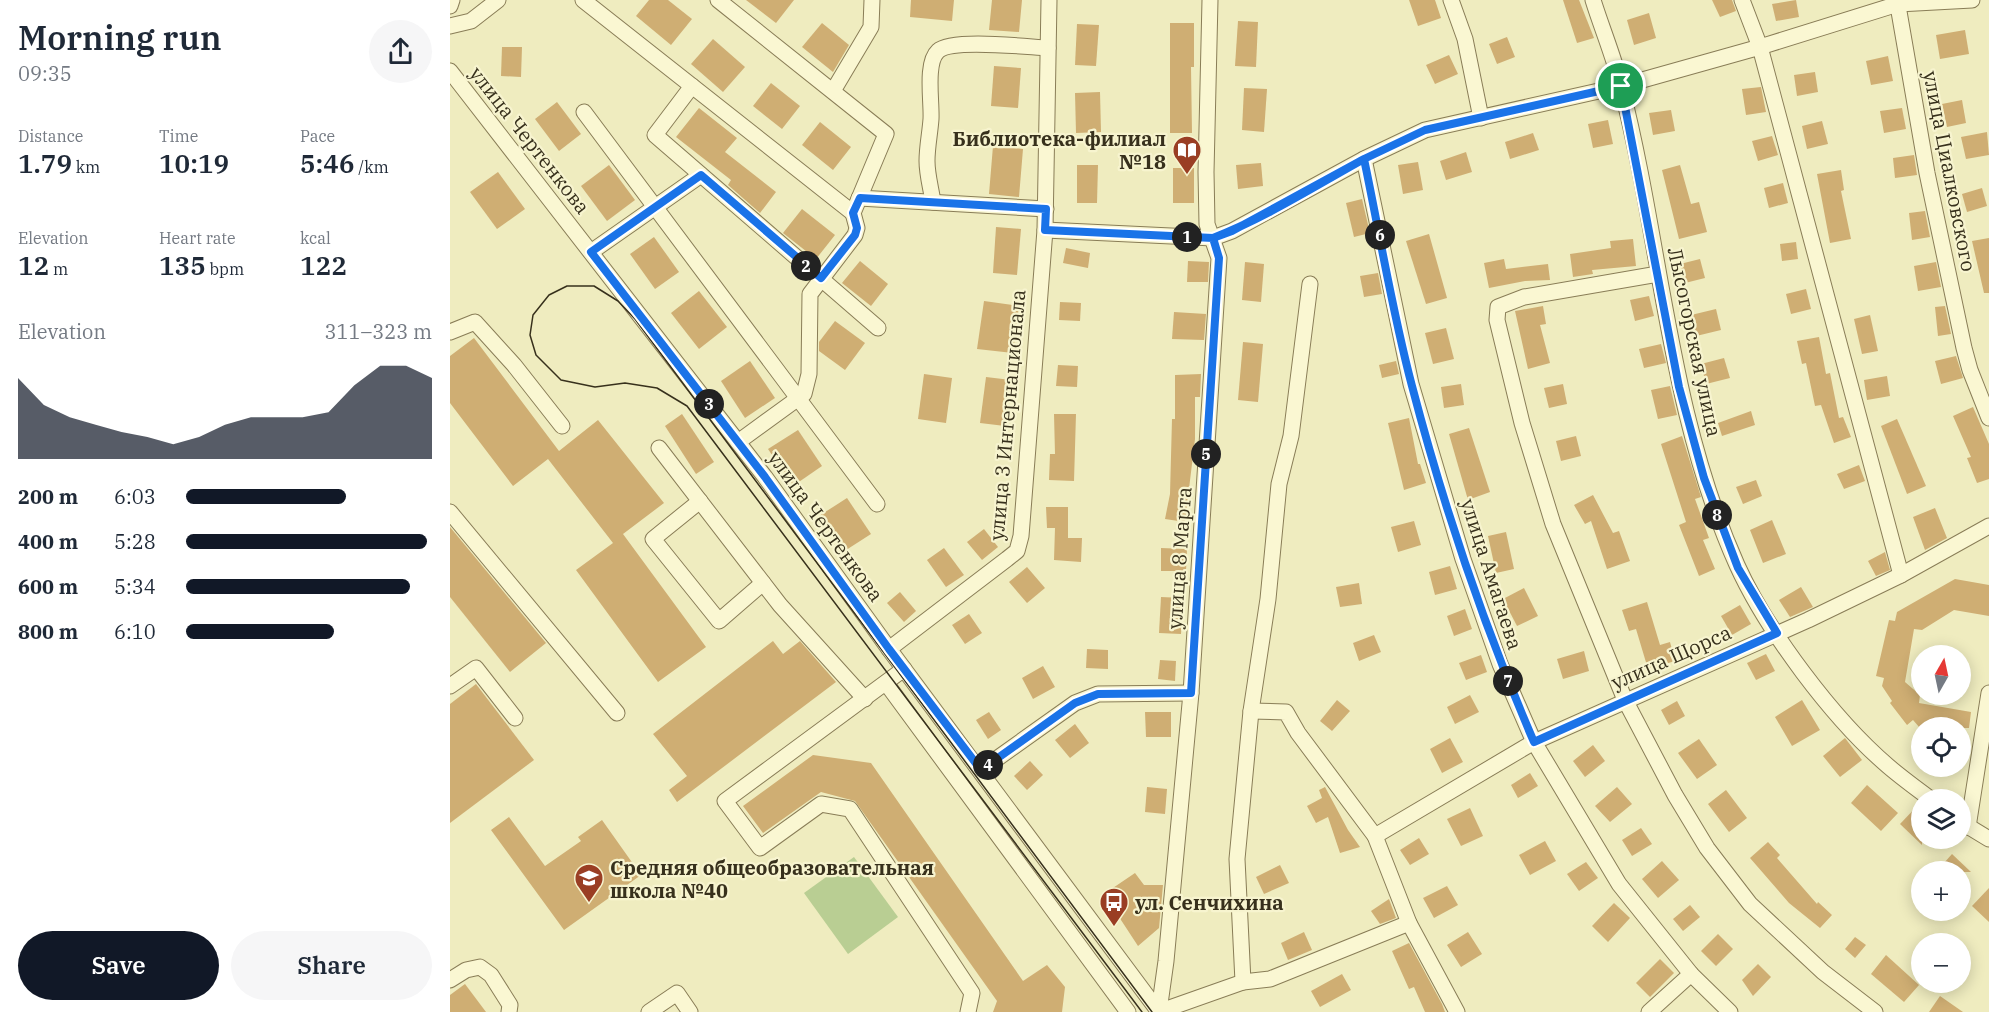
<!DOCTYPE html>
<meta charset="utf-8">
<style>
body{margin:0;font-family:"IBM Plex Serif",serif;background:#f6f6f7;color:#1f2937;height:100vh;display:flex;flex-direction:column;font-size:22px;white-space:nowrap}
*{box-sizing:border-box;margin:0}
p{font-size:20px;color:#747a83}
.icon{flex:none;width:33px;height:33px;fill:none;stroke:currentColor;stroke-width:2;stroke-linecap:round;stroke-linejoin:round}
.map{position:relative;flex:1;overflow:hidden}
.sheet{display:flex;flex-direction:column;background:#fff;width:450px}
.sheet>*{flex:none}
.needle{width:39px;rotate:9deg}
.buttons{position:absolute;left:1461px;top:645px;display:grid;gap:12px}
.buttons a{display:grid;place-items:center;width:60px;height:60px;border-radius:50%;background:#fff;box-shadow:0 3px 15px #0003;font-size:30px}
.pin{position:absolute;display:grid;place-items:center;width:51px;height:51px;color:#fff;margin:-26px;border:3px solid #fff;border-radius:50%;box-shadow:0 2px 6px #0007}
.km{position:absolute;width:30px;height:30px;margin:-15px;border-radius:50%;background:#222;color:#fff;font-size:16px;line-height:30px;text-align:center}
.round{display:grid;place-items:center;flex:none;width:63px;height:63px;border-radius:32px;background:#f6f6f7}
.head{display:flex;align-items:center;justify-content:space-between;height:102px;padding:0 18px}
h1{font-size:33px;font-weight:600;line-height:45px}
.metrics{display:grid;grid-template-columns:repeat(3,1fr);gap:9px;height:102px;padding:6px 18px}
.metrics div{display:grid;align-content:center}
.metrics b{font-size:26px;font-weight:600}
.metrics small{font-size:16px;font-weight:400}
.metrics p{font-size:16px}
.chart{height:168px;padding:12px 18px}
.chart p{display:flex;justify-content:space-between}
.chart svg{width:100%;height:108px;margin-top:6px;fill:#111827;opacity:.7}
.button{display:flex;gap:12px;margin-top:auto;padding:12px 18px}
.button a{flex:1;height:69px;border-radius:36px;background:#111827;color:#fff;font-size:24px;font-weight:600;line-height:69px;text-align:center}
.button a+a{background:#f6f6f7;color:#1f2937}
ul{padding:0 18px;list-style:none;font-size:20px}
li{display:grid;grid-template-columns:96px 72px 1fr;align-items:center;height:45px}
li i{height:15px;border-radius:8px;background:#111827}
main{display:flex;flex:1;min-height:0}
.map>svg:first-child{display:block}
.green{fill:#b9ce93}
.building{fill:#cfae73}
.lines{fill:none;stroke-linecap:round;stroke-linejoin:round}
.minor-casing{stroke:#897d57;stroke-width:17}
.minor{stroke:#faf7d2;stroke-width:15}
.tram{stroke:#37301c;stroke-width:1.5}
.route-casing{stroke:#fff;stroke-width:12}
.route{stroke:#1a73e8;stroke-width:8}
.labels{text-anchor:middle;dominant-baseline:central;stroke-width:4.5;stroke-linejoin:round;paint-order:stroke}
.poi-label{font-size:20px;font-weight:bold;fill:#37301c;stroke:#f7f4cf;text-anchor:start}
.street-label{font-size:20px;fill:#37301c;stroke:#f7f4cf}
</style>
<main>
<section class="sheet">
<div class="head"><div><h1>Morning run</h1><p>09:35</p></div><a class="round"><svg class="icon" aria-label="share" viewBox="0 0 24 24"><path d="M12 15V3M7 8l5-5 5 5M5 13v7h14v-7"/></svg></a></div>
<div class="metrics">
<div><p>Distance</p><b>1.79<small> km</small></b></div>
<div><p>Time</p><b>10:19</b></div>
<div><p>Pace</p><b>5:46<small> /km</small></b></div>
</div>
<div class="metrics">
<div><p>Elevation</p><b>12<small> m</small></b></div>
<div><p>Heart rate</p><b>135<small> bpm</small></b></div>
<div><p>kcal</p><b>122</b></div>
</div>
<div class="chart"><p><span>Elevation</span>311–323 m</p>
<svg viewBox="0 0 160 44" preserveAspectRatio="none"><path d="M0 44V11L10 22L20 27L30 30L40 33L50 35L60 38L70 35L80 30L90 27L100 27L110 27L120 25L130 14L140 6L150 6L160 11V44z"/></svg>
</div>
<ul>
<li><b>200 m</b>6:03<i style="width:65%"></i></li>
<li><b>400 m</b>5:28<i style="width:98%"></i></li>
<li><b>600 m</b>5:34<i style="width:91%"></i></li>
<li><b>800 m</b>6:10<i style="width:60%"></i></li>
</ul>
<div class="button"><a>Save</a><a>Share</a></div>
</section>
<div class="map">
<svg width="1539" height="1012" viewBox="0 0 1539 1012">
<rect width="100%" height="100%" fill="#efecbf"/>
<!-- green -->
<path class="green" d="M404,857L448,917L398,954L354,893Z"/>
<!-- building -->
<g class="building">
<path d="M199,0H218L242,19L221,45L186,16Z"/>
<path d="M296,0H344L326,23Z"/>
<path d="M461,0H504L502,21L460,17Z"/>
<path d="M542,0H572L569,32L539,30Z"/>
<path d="M959,0H985L991,18L968,26Z"/>
<path d="M1113,0H1129L1144,38L1127,43Z"/>
<path d="M1262,0H1282L1286,11L1270,17Z"/>
<path d="M1346,0L1349,17L1326,21L1322,4Z"/>
<path d="M1199,13L1206,38L1184,45L1177,20Z"/>
<path d="M788,21L808,22L806,67L785,66Z"/>
<path d="M372,23L399,45L383,72L352,47Z"/>
<path d="M720,23H744V67H741L742,133H720Z"/>
<path d="M627,24L649,25L646,66L625,65Z"/>
<path d="M1515,30L1519,54L1490,59L1486,35Z"/>
<path d="M1057,37L1065,57L1047,64L1039,44Z"/>
<path d="M263,39L295,67L273,92L241,64Z"/>
<path d="M52,47H72L71,77L51,76Z"/>
<path d="M999,55L1008,74L985,84L976,65Z"/>
<path d="M1438,56L1443,81L1421,85L1416,61Z"/>
<path d="M544,66L571,68L568,108L541,106Z"/>
<path d="M1365,72L1368,92L1347,96L1344,75Z"/>
<path d="M321,83L350,106L332,129L303,106Z"/>
<path d="M1311,87L1316,112L1296,115L1292,89Z"/>
<path d="M794,88L817,89L814,132L792,130Z"/>
<path d="M650,92L651,132L626,133L625,93Z"/>
<path d="M1512,100L1516,123L1497,127L1492,104Z"/>
<path d="M107,102L131,134L109,151L85,119Z"/>
<path d="M249,108L287,138L275,152L326,192L310,213L278,185L281,180L226,137Z"/>
<path d="M1452,108L1456,129L1434,133L1430,111Z"/>
<path d="M1221,110L1225,131L1203,135L1199,113Z"/>
<path d="M1158,120L1163,144L1143,148L1138,124Z"/>
<path d="M1372,121L1378,144L1357,149L1352,126Z"/>
<path d="M370,122L401,147L383,170L352,145Z"/>
<path d="M1537,132L1539,155L1516,159L1511,137Z"/>
<path d="M1083,133L1089,150L1060,159L1055,142Z"/>
<path d="M1322,136L1328,155L1308,161L1302,141Z"/>
<path d="M543,146L573,149L569,197L539,194Z"/>
<path d="M1016,152L1022,172L996,180L990,161Z"/>
<path d="M1464,155L1467,175L1445,178L1443,158Z"/>
<path d="M968,162L973,190L953,194L948,165Z"/>
<path d="M811,163L813,186L788,189L786,165Z"/>
<path d="M159,165L185,200L157,221L131,186Z"/>
<path d="M627,165H648L647,203H627Z"/>
<path d="M1230,165L1241,204L1249,202L1257,232L1229,239L1212,170Z"/>
<rect x="723" y="168" width="21" height="35"/>
<path d="M1391,170L1394,190L1391,191L1401,239L1380,243L1367,174Z"/>
<path d="M48,172L75,209L47,229L20,192Z"/>
<path d="M1333,183L1338,203L1319,208L1314,188Z"/>
<path d="M1532,188L1537,206L1517,212L1512,194Z"/>
<path d="M912,199L920,233L904,237L896,203Z"/>
<path d="M352,209L385,235L366,259L333,233Z"/>
<path d="M1475,211L1480,237L1462,240L1459,213Z"/>
<path d="M546,227L571,229L567,275L543,273Z"/>
<path d="M979,234L997,298L976,304L956,241Z"/>
<path d="M204,237L229,272L205,289L180,254Z"/>
<path d="M1539,238V293H1534L1522,241Z"/>
<path d="M1183,239L1186,266L1142,270L1143,274L1123,277L1120,254L1161,248L1160,241Z"/>
<path d="M1346,242L1348,259L1332,261L1330,244Z"/>
<path d="M616,248L640,253L638,268L613,263Z"/>
<path d="M1054,259L1056,269L1098,264L1100,280L1075,281L1039,288L1034,263Z"/>
<path d="M1250,259L1255,278L1235,283L1230,264Z"/>
<path d="M410,261L438,284L421,306L392,283Z"/>
<path d="M738,261L759,262L758,282H737Z"/>
<path d="M795,262L814,264L811,302L792,300Z"/>
<path d="M1486,262L1491,287L1468,291L1464,266Z"/>
<path d="M928,273L932,294L914,297L910,276Z"/>
<path d="M1356,289L1361,309L1341,314L1336,294Z"/>
<path d="M249,291L277,327L249,349L221,313Z"/>
<path d="M1199,296L1204,316L1185,321L1180,300Z"/>
<path d="M534,301L569,306L563,353L527,349Z"/>
<path d="M610,302L631,303L630,321L609,320Z"/>
<path d="M1093,306L1096,324L1090,325L1100,363L1078,369L1065,311Z"/>
<path d="M1495,306L1501,334L1488,336L1485,307Z"/>
<path d="M1266,309L1271,330L1242,337L1237,316Z"/>
<path d="M724,312L756,314L754,340L722,339Z"/>
<path d="M1420,315L1428,351L1412,354L1404,319Z"/>
<path d="M385,321L415,343L395,370L369,351V342Z"/>
<path d="M996,328L1004,359L983,364L975,333Z"/>
<path d="M1369,337L1376,374L1380,373L1389,418L1393,417L1401,437L1384,443L1371,405L1365,406L1356,363L1352,364L1347,341Z"/>
<path d="M24,338L109,451L148,420L214,503L173,534L256,647L208,682L126,570L163,543L98,459L63,486L0,403V356Z"/>
<path d="M793,342L813,344L808,402L788,400Z"/>
<path d="M1211,344L1216,363L1194,368L1189,349Z"/>
<path d="M1506,356L1513,378L1491,384L1485,361Z"/>
<path d="M1274,358L1280,378L1256,384L1251,364Z"/>
<path d="M300,361L325,398L295,418L271,381Z"/>
<path d="M946,361L949,374L932,378L929,365Z"/>
<path d="M608,365L628,366L627,387L606,386Z"/>
<path d="M474,374L502,378L496,423L468,419Z"/>
<path d="M751,374L750,397H745V439L735,522L715,519L720,494L722,419H725V375Z"/>
<path d="M1437,376L1440,396L1417,400L1414,380Z"/>
<path d="M536,377L561,380L555,426L530,423Z"/>
<path d="M1011,384L1014,405L994,408L991,387Z"/>
<path d="M1113,384L1117,404L1099,408L1094,388Z"/>
<path d="M1220,386L1227,415L1208,419L1201,390Z"/>
<path d="M1523,407L1539,444V479L1527,483L1517,458L1521,457L1503,416Z"/>
<path d="M1301,411L1305,425L1272,436L1268,423Z"/>
<path d="M232,414L264,462L246,474L215,426Z"/>
<path d="M604,414H626L624,481L599,480L600,454H605Z"/>
<path d="M959,418L968,464H970L976,483L954,490L938,423Z"/>
<path d="M1447,419L1476,486L1457,494L1431,426Z"/>
<path d="M1019,428L1040,492L1018,500L999,434Z"/>
<path d="M348,430L372,466L343,486L318,449Z"/>
<path d="M1126,436L1131,456L1111,461L1106,441Z"/>
<path d="M1232,436L1251,497L1245,499L1259,538L1253,540L1265,569L1249,576L1229,525L1236,522L1211,444Z"/>
<path d="M1409,465L1415,481L1394,489L1387,474Z"/>
<path d="M1306,480L1312,496L1293,504L1286,487Z"/>
<path d="M1143,495L1163,533L1169,531L1180,561L1157,569L1141,521L1135,524L1124,505Z"/>
<path d="M397,498L421,534L393,552L369,516Z"/>
<path d="M596,507H618V538H632L631,562L604,560L605,528H597Z"/>
<path d="M1485,508L1497,538L1475,550L1463,517Z"/>
<path d="M1322,520L1336,554L1313,563L1300,530Z"/>
<path d="M964,521L971,545L948,552L941,527Z"/>
<path d="M0,527L96,643L60,672L0,597Z"/>
<path d="M534,529L548,547L532,560L517,542Z"/>
<path d="M1056,532L1064,569L1046,573L1038,536Z"/>
<path d="M494,548L514,575L496,587L477,560Z"/>
<path d="M711,548L737,549L736,571H711Z"/>
<path d="M1435,552L1440,570L1426,576L1418,561Z"/>
<path d="M1000,566L1007,589L985,595L979,572Z"/>
<path d="M577,567L595,588L577,603L559,582Z"/>
<path d="M1505,579L1539,585V616L1504,610L1472,630L1464,629L1455,682L1470,695L1469,703L1521,712L1519,728H1470L1463,720L1457,725L1440,703L1442,701L1432,686L1434,678L1426,676L1439,620L1445,621L1447,612Z"/>
<path d="M909,583L912,604L890,607L886,587Z"/>
<path d="M1351,587L1363,607L1340,617L1329,600Z"/>
<path d="M1074,588L1088,616L1067,626L1053,599Z"/>
<path d="M450,592L466,611L454,622L437,603Z"/>
<path d="M711,597L733,598L731,634L709,633Z"/>
<path d="M1197,602L1210,645L1220,642L1225,661L1198,669L1186,629L1179,631L1172,610Z"/>
<path d="M1290,605L1301,624L1282,635L1271,616Z"/>
<path d="M1015,609L1022,629L1004,636L997,616Z"/>
<path d="M519,614L532,633L515,644L502,625Z"/>
<path d="M924,635L931,652L909,661L903,643Z"/>
<path d="M323,641L333,654L350,641L386,682L227,802L219,790L237,776L203,734Z"/>
<path d="M637,649L658,650V669L636,668Z"/>
<path d="M1134,651L1139,671L1113,679L1107,659Z"/>
<path d="M1316,654L1325,671L1306,680L1297,663Z"/>
<path d="M1031,655L1037,672L1016,680L1009,663Z"/>
<path d="M710,660L726,661L725,681L708,679Z"/>
<path d="M593,666L605,687L583,699L572,678Z"/>
<path d="M26,684L84,760L0,823V704Z"/>
<path d="M1020,695L1029,712L1005,724L997,707Z"/>
<path d="M887,700L900,711L882,731L870,721Z"/>
<path d="M1352,700L1370,730L1342,746L1325,717Z"/>
<path d="M1227,701L1235,716L1219,725L1211,710Z"/>
<path d="M539,712L551,730L538,739L526,720Z"/>
<path d="M695,712H721V737H696Z"/>
<path d="M625,724L639,743L620,758L605,740Z"/>
<path d="M1000,738L1013,762L992,773L980,749Z"/>
<path d="M1395,738L1412,760L1390,777L1373,756Z"/>
<path d="M1249,739L1267,765L1247,779L1228,753Z"/>
<path d="M1143,745L1155,761L1135,777L1123,761Z"/>
<path d="M363,755L421,763L573,981L597,965L615,987L612,1012H543L547,1001L405,801L371,792L313,833L293,806Z"/>
<path d="M580,761L593,775L577,790L564,776Z"/>
<path d="M1080,773L1088,786L1068,798L1061,785Z"/>
<path d="M1417,785L1448,813L1431,831L1401,803Z"/>
<path d="M697,787L717,789L715,814L695,812Z"/>
<path d="M875,787L898,830L910,847L890,853L878,817L866,823L857,806L872,798L869,790Z"/>
<path d="M1167,787L1182,804L1160,822L1145,806Z"/>
<path d="M1276,790L1297,818L1279,832L1258,804Z"/>
<path d="M1470,803L1472,804V845L1450,824Z"/>
<path d="M1020,808L1033,836L1011,846L997,819Z"/>
<path d="M59,817L95,866L131,841L128,837L152,820L191,875L114,930L41,830Z"/>
<path d="M1191,828L1202,844L1182,856L1172,840Z"/>
<path d="M969,838L979,854L960,865L950,850Z"/>
<path d="M1095,841L1106,861L1080,875L1069,855Z"/>
<path d="M1318,842L1330,855L1327,858L1367,904L1368,902L1382,915L1370,928L1339,903L1300,858Z"/>
<path d="M1502,854L1521,872H1486Z"/>
<path d="M1212,861L1229,880L1208,898L1192,879Z"/>
<path d="M1136,862L1148,878L1129,891L1117,874Z"/>
<path d="M830,865L839,883L814,894L806,877Z"/>
<path d="M685,873L694,885H713L709,928L688,946L654,894Z"/>
<path d="M997,886L1008,905L984,918L973,898Z"/>
<path d="M1539,888V922L1522,906Z"/>
<path d="M939,899L946,918L930,924L921,911Z"/>
<path d="M1164,903L1180,918L1158,942L1142,926Z"/>
<path d="M1240,905L1250,917L1233,931L1223,919Z"/>
<path d="M854,932L862,950L838,960L831,943Z"/>
<path d="M1018,932L1032,954L1011,967L997,945Z"/>
<path d="M1268,934L1283,949L1266,966L1251,951Z"/>
<path d="M1405,937L1416,945L1405,958L1395,949Z"/>
<path d="M959,943L992,1004L995,1012H975L964,987L959,989L942,951Z"/>
<path d="M1436,955L1469,985L1454,1002L1421,974Z"/>
<path d="M1210,959L1224,973L1200,997L1186,983Z"/>
<path d="M1308,964L1321,977L1303,996L1292,980Z"/>
<path d="M892,974L901,990L870,1007L861,991Z"/>
<path d="M15,984L36,1012H0V995Z"/>
<path d="M1490,996L1513,1012H1479Z"/>
</g>
<g class="lines">
<!-- minor casing -->
<g class="minor-casing">
<g id="minor">
<path d="M133,0L403,213L436,134L268,0"/>
<path d="M1001,0L1015,39L1031,118"/>
<path d="M1143,0C1152,29 1164,57 1171,86C1212,246 1218,411 1287,565C1317,631 1383,719 1438,766C1452,778 1467,789 1482,800"/>
<path d="M1292,0L1310,47L1451,575"/>
<path d="M1447,0L1477,173L1514,348L1520,370L1539,418"/>
<path d="M0,6L2,0"/>
<path d="M0,26L21,21L48,0"/>
<path d="M0,71L315,477L439,649L709,1012"/>
<path d="M242,86L205,135L428,328"/>
<path d="M383,91L421,27L422,0"/>
<path d="M134,112L427,504"/>
<path d="M914,159L961,384L1013,559L1050,664L1084,742L1169,884L1241,974L1280,1012"/>
<path d="M409,198L596,209"/>
<path d="M483,202C481,188 477,175 477,161C477,147 480,133 481,119C482,102 475,63 488,51C502,38 577,47 598,48"/>
<path d="M595,230L763,238L782,231L914,159L975,130L1171,86L1310,47L1448,4L1522,0"/>
<path d="M141,252L251,175"/>
<path d="M1208,274L1074,297L1048,307L1047,320L1072,423L1103,524L1175,700L1225,795L1257,848L1300,904L1373,972L1425,1012"/>
<path d="M0,332L25,322L64,365L112,426"/>
<path d="M288,442L354,394L359,374L360,294L405,235L407,228L403,213"/>
<path d="M209,448L330,605L415,699"/>
<path d="M250,501L203,539L269,621L313,583"/>
<path d="M0,512L167,713"/>
<path d="M439,649L557,559L567,551L571,536L595,230L599,0"/>
<path d="M454,669L275,801L310,848L371,804L400,809L522,993L518,1012"/>
<path d="M436,683L678,1012"/>
<path d="M0,686L26,668L65,718"/>
<path d="M801,711L836,712L848,733L925,836L959,923L1007,1012"/>
<path d="M531,770L625,703L648,694L741,693"/>
<path d="M1511,822L1539,839"/>
<path d="M1518,827L1539,693"/>
<path d="M925,836L1084,742L1358,620L1451,575L1539,526"/>
<path d="M0,980L16,970L30,967L41,975L60,1005L59,1012"/>
<path d="M793,982L820,979L959,923"/>
<path d="M709,1011L716,961L741,693L769,258L757,224L756,172L760,0"/>
<path d="M199,1012L227,993L240,1012"/>
<path d="M708,1012L793,982L787,859L801,711L818,599L829,484L841,436L860,284"/>
<path d="M1199,1012L1241,974"/>
</g>
</g>
<!-- minor -->
<use href="#minor" class="minor"/>
<!-- tram -->
<path class="tram" d="M692,1012L237,406L207,388L175,383L145,387L111,380L86,355L80,335L83,315L99,295L117,286H144L168,301L185,319L702,1012"/>
</g>
<g class="lines">
<!-- route casing -->
<g class="route-casing">
<path id="route" d="M1171,86L975,130L914,159L782,231L763,238L595,230L596,209L410,198L403,213L407,228L405,235L371,278L251,175L141,252L315,477L439,649L531,770L625,703L648,694L741,693L769,258L763,238C815,218 865,186 914,159C930,235 942,311 962,386C994,508 1034,627 1084,742L1327,633L1288,568L1254,478L1229,387L1171,86"/>
</g>
<!-- route -->
<use href="#route" class="route"/>
</g>
<!-- icons -->
<defs>
<g id="library-pin" transform="scale(1.5)"><path d="M0 17L-7.5 6A9.5 9.5 0 1 1 7.5 6Z" fill="#9a3e24" stroke="#f7f4cf"/><path d="M-6-4Q-3-5.5-.7-3.5V5Q-3 3-6 4ZM6-4Q3-5.5 .7-3.5V5Q3 3 6 4Z" fill="#fff"/></g>
<g id="school-pin" transform="scale(1.5)"><path d="M0 17L-7.5 6A9.5 9.5 0 1 1 7.5 6Z" fill="#9a3e24" stroke="#f7f4cf"/><path d="M0-5L7-2L0 1L-7-2ZM-4 1L0 2.5L4 1V4Q0 6-4 4Z" fill="#fff"/></g>
<g id="bus-pin" transform="scale(1.5)"><path d="M0 17L-7.5 6A9.5 9.5 0 1 1 7.5 6Z" fill="#9a3e24" stroke="#f7f4cf"/><path d="M-5-6H5V4H4V6H2V4H-2V6H-4V4H-5ZM-3.5-4V0h7V-4ZM-3.5 1.2v1.5H-2V1.2ZM2 1.2v1.5H3.5V1.2Z" fill="#fff"/></g>
</defs>
<g fill-rule="evenodd">
<use href="#library-pin" x="737" y="150"/>
<use href="#school-pin" x="139" y="878"/>
<use href="#bus-pin" x="664" y="902"/>
</g>
<g class="labels">
<!-- poi labels -->
<g class="poi-label">
<text x="716" y="138" text-anchor="end">Библиотека-филиал<tspan x="716" dy="23">№18</tspan></text>
<text x="160" y="867">Средняя общеобразовательная<tspan x="160" dy="23">школа №40</tspan></text>
<text x="685" y="902">ул. Сенчихина</text>
</g>
<!-- street labels -->
<g class="street-label">
<text transform="translate(80 140) rotate(52)">улица Чертенкова</text>
<text transform="translate(1500 171) rotate(79)">улица Циалковского</text>
<text transform="translate(1245 342) rotate(78)">Лысогорская улица</text>
<text transform="translate(557 415) rotate(-85)">улица 3 Интернационала</text>
<text transform="translate(376 526) rotate(54)">улица Чертенкова</text>
<text transform="translate(729 558) rotate(-86)">улица 8 Марта</text>
<text transform="translate(1042 574) rotate(72)">улица Амагаева</text>
<text transform="translate(1221 657) rotate(-24)">улица Щорса</text>
</g>
</g>
</svg>
<div class="buttons">
<a><svg class="needle" viewBox="-14 -14 28 28"><path d="M0-13l5 13h-10z" fill="#e53935"/><path d="M0 13l5-13h-10z" fill="#747a83"/></svg></a>
<a><svg class="icon" aria-label="locate" viewBox="0 0 24 24"><circle cx="12" cy="12" r="6"/><path d="M12 2v4M12 18v4M2 12h4M18 12h4"/></svg></a>
<a><svg class="icon" aria-label="layers" viewBox="0 0 24 24"><path d="M12 4l9 5-9 5-9-5zM3 14l9 5 9-5"/></svg></a>
<a>+</a>
<a>−</a>
</div>
<div class="pin" style="left:1171px;top:86px;background:#1e9e55"><svg class="icon" aria-label="arrive" viewBox="0 0 24 24"><path d="M6 21V4h12l-3 4 3 4H6"/></svg></div>
<b class="km" style="left:737px;top:237px">1</b>
<b class="km" style="left:356px;top:266px">2</b>
<b class="km" style="left:259px;top:404px">3</b>
<b class="km" style="left:538px;top:765px">4</b>
<b class="km" style="left:756px;top:454px">5</b>
<b class="km" style="left:930px;top:235px">6</b>
<b class="km" style="left:1058px;top:681px">7</b>
<b class="km" style="left:1267px;top:515px">8</b>
</div>
</main>
